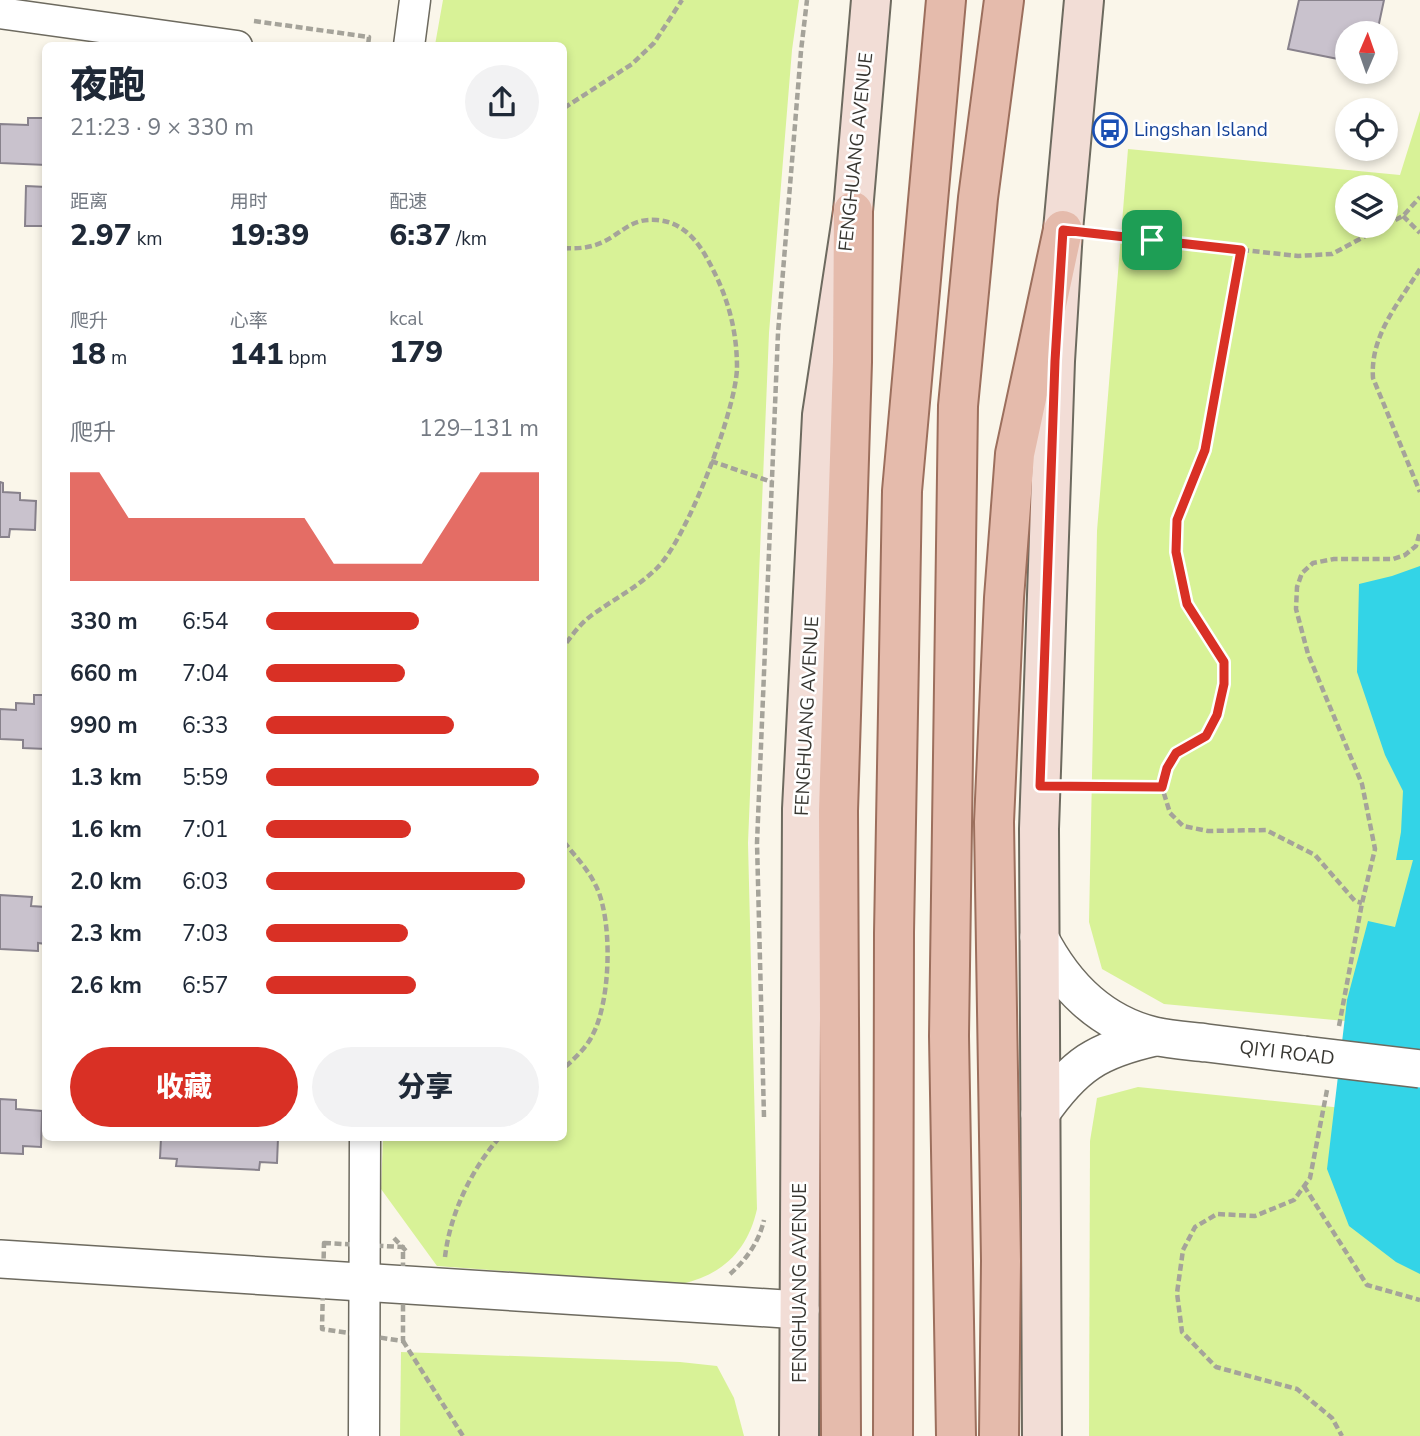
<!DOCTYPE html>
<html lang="zh">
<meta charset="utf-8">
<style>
body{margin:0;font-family:"Nunito Sans","Noto Sans SC",sans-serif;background:#f2f2f3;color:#1f2937;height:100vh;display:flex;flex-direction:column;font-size:26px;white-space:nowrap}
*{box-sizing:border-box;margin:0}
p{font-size:23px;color:#747a83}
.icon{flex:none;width:38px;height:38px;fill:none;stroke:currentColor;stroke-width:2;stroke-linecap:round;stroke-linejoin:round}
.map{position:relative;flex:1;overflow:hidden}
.sheet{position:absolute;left:42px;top:42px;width:525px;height:1099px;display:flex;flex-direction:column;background:#fff;border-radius:10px;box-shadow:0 4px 10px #0003}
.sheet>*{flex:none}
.needle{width:46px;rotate:2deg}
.tools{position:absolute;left:1335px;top:21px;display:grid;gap:14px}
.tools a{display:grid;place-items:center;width:63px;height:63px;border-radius:50%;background:#fff;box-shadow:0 4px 10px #0003;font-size:35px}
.pin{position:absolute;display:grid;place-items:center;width:60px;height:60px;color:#fff;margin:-30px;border-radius:14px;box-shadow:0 4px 10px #0006}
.round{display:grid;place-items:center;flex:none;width:74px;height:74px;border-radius:37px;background:#f2f2f3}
.overview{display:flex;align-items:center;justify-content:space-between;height:119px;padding:0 28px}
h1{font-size:38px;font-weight:800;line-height:52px}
.stats{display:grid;grid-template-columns:repeat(3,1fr);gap:10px;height:119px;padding:7px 28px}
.stats div{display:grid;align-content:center}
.stats b{font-size:30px;font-weight:800}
.stats small{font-size:19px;font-weight:400}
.stats p{font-size:19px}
.chart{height:196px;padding:14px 28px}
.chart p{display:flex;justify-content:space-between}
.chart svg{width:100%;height:126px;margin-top:7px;fill:#d93025;opacity:.7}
.cta{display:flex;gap:14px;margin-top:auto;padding:14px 28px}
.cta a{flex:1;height:80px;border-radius:42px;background:#d93025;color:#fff;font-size:28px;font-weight:800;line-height:80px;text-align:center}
.cta a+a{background:#f2f2f3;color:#1f2937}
ul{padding:0 28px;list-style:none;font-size:23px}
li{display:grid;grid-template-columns:112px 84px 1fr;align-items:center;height:52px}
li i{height:18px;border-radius:9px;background:#d93025}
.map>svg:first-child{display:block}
.green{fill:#d8f297;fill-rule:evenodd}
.water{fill:#33d4e7}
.building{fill:#c9c2cd;stroke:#88828c;stroke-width:2}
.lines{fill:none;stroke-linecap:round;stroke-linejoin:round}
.minor-casing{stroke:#6d6a5f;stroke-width:33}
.tertiary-casing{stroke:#6d6a5f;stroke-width:40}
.secondary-casing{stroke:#6d6a5f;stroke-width:42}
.primary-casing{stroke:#9c6f5d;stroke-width:42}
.path{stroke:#a5a39a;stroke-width:4.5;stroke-dasharray:7 3.5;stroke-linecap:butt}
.minor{stroke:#fff;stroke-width:30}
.tertiary{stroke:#fff;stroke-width:37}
.secondary{stroke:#f2ddd6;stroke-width:38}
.primary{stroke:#e5bbac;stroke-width:38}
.tertiary-bridge-casing{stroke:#6d6a5f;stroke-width:40;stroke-linecap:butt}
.tertiary-bridge{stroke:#fff;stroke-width:37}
.route-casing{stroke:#fff;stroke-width:14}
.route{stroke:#d93025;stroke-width:9}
.labels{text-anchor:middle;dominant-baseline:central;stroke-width:5;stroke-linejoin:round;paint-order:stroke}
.transit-label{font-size:19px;fill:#164399;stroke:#fff;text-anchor:start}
.street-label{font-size:19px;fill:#373631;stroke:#fff}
</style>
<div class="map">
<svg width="1420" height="1436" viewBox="0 0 1420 1436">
<rect width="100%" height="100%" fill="#faf6ea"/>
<!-- green -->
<g class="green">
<path d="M443,0H799L792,50L769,333L748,843L757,1209C748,1250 723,1275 681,1284L437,1266L381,1189L383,1138H564V46L435,45Z"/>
<path d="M1420,111V1033L1345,1021L1164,1004L1102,969L1089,922L1097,531L1128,149L1400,175ZM1348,187H1386V226H1348Z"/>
<path d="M1138,1087L1420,1116V1436H1089L1090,1141L1097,1098Z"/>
<path d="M401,1352L680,1362L717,1366L734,1398L744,1436H400Z"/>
</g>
<!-- water -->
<path class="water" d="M1420,566V1274L1396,1262L1349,1226L1327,1169L1347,1000L1368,921L1395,927L1413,860H1396L1401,832L1403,791L1385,755L1357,672L1359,584L1392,576Z"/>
<!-- building -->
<g class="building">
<path d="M1299,0H1384L1377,33H1348V61L1288,49Z"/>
<path d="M28,118H46V165L0,163V124L28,125Z"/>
<path d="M26,186L46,187V226H25Z"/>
<path d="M0,482L3,483V492L20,493V500L36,501L35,530L10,529L9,537H0Z"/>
<path d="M34,695H46V749L23,748V740L0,739V709L16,710V703L34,704Z"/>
<path d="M0,895L32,897L31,906L46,907V944L38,943V951L0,949Z"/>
<path d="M0,1099L16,1100V1109L42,1111L41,1147L23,1146V1154L0,1153Z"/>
<path d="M161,1138H278L277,1163L260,1162L259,1170L176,1166L177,1159L160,1158Z"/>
</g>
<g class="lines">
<!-- minor casing -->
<g class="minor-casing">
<g id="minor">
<path d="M0,13L237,46"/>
<path d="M409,46L415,0"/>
<path d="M364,1436L365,1138"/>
</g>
</g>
<!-- tertiary casing -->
<g class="tertiary-casing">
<g id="tertiary">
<path d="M1039,937C1063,984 1100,1023 1154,1036C1171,1040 1190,1041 1207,1043C1239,1047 1272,1051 1304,1055"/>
<path d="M1040,1114C1074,1065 1097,1050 1155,1037"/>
<path d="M0,1259L800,1310"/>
</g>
</g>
<!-- secondary casing -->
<g class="secondary-casing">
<g id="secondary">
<path d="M799,1436L802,809L822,415L853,211L871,0"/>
<path d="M1042,1436L1039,829L1055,361L1063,230L1084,0"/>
</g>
</g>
<!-- primary casing -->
<g class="primary-casing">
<g id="primary">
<path d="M841,1436L838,811L852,362L853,211"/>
<path d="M893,1436L894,933L902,491L946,0"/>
<path d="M956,1436L949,1036L958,406L978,198L1004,0"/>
<path d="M999,1436L1001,1261L994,822L1004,598L1015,454L1063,230"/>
</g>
</g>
<!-- path -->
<g class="path">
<path d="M254,21L369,37L368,46"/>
<path d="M564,108L632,64L654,43L682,0"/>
<path d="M1403,216L1420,233"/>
<path d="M1386,225L1403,216L1420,197"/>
<path d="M1096,234L1298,256L1332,254L1384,226"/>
<path d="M564,248C578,249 591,248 605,241C624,231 632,218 657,220C691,223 705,253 718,280C731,309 737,337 737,368C736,410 687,539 657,568C638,587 614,599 592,615C581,623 572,635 564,646"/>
<path d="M1241,250L1205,450L1177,520L1176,552L1187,604L1224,662V684L1217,715L1206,736L1176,753L1167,768L1162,787L1170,813L1183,826L1208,831L1266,830L1315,855L1355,901L1362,903"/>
<path d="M1420,269C1398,304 1370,336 1373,378L1420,492"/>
<path d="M711,461L772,482"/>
<path d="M1072,786L1162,787"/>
<path d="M564,842C575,856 588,869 596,886C613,920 611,1002 592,1036C586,1048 574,1059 564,1068"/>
<path d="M1339,1026L1362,903L1375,849L1362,784L1308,654L1296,609L1297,587L1302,573L1313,563L1334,559H1393L1405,555L1416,546L1420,532"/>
<path d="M1327,1090L1310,1178L1294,1200L1255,1216L1217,1214L1195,1227L1183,1250L1177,1293L1182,1332L1216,1367L1297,1389L1332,1418L1342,1436"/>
<path d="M764,1117L757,843L778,333L801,51L807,0"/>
<path d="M1304,1186L1367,1285L1420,1300"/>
<path d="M394,1238L407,1252"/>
<path d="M324,1243L403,1247V1341L322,1329Z"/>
<path d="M445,1257C450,1214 471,1170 499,1138"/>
<path d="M730,1274C746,1260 759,1242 764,1220"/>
<path d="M403,1341L463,1436"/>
</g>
<!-- minor -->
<use href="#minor" class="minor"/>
<!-- tertiary -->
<use href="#tertiary" class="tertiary"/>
<!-- secondary -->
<use href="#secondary" class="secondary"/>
<!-- primary -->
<use href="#primary" class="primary"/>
<!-- tertiary-bridge casing -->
<g class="tertiary-bridge-casing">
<path id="tertiary-bridge" d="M1304,1055L1420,1069"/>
</g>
<!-- tertiary-bridge -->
<use href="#tertiary-bridge" class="tertiary-bridge"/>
</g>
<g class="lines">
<!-- route casing -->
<g class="route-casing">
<path id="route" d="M1063,230L1241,250L1205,450L1177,520L1176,552L1187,604L1224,662V684L1217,715L1206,736L1176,753L1167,768L1162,787L1040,786L1055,361Z"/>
</g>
<!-- route -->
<use href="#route" class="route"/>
</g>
<!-- icons -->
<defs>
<g id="bus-ring" transform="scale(1.75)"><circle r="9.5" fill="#fff" stroke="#1a4fb4" stroke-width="1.5"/><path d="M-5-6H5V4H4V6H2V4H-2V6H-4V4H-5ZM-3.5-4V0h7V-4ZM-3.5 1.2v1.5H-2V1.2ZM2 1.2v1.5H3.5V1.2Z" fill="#1a4fb4"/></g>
</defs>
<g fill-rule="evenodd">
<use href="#bus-ring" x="1110" y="130"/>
</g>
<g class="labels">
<!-- transit labels -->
<g class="transit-label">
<text x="1134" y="130">Lingshan Island</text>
</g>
<!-- street labels -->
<g class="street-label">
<text transform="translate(856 152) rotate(-84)">FENGHUANG AVENUE</text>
<text transform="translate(807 716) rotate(-87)">FENGHUANG AVENUE</text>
<text transform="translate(1287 1053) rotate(7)">QIYI ROAD</text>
<text transform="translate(800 1283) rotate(-90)">FENGHUANG AVENUE</text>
</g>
</g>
</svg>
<div class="tools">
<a><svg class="needle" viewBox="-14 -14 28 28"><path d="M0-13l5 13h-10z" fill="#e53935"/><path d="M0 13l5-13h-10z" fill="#747a83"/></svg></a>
<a><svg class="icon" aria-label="locate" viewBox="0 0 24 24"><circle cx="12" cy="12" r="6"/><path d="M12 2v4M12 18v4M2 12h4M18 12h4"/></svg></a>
<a><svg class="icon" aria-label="layers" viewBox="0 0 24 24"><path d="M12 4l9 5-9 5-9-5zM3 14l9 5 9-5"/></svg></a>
</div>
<div class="pin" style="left:1152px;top:240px;background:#1e9e55"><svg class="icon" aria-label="arrive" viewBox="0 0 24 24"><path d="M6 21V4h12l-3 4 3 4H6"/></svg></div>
<section class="sheet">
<div class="overview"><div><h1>夜跑</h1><p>21:23 · 9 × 330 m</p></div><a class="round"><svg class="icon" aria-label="share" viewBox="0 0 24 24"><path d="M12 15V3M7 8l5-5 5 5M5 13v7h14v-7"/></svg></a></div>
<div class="stats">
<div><p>距离</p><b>2.97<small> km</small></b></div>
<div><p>用时</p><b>19:39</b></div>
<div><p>配速</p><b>6:37<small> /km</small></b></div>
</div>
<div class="stats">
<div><p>爬升</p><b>18<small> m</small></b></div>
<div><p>心率</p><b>141<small> bpm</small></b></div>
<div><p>kcal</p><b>179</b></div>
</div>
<div class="chart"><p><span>爬升</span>129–131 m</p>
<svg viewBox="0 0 160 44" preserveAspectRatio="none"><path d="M0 44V6L10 6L20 22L30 22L40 22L50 22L60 22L70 22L80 22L90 38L100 38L110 38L120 38L130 22L140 6L150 6L160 6V44z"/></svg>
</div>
<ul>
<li><b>330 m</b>6:54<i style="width:56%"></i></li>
<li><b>660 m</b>7:04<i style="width:51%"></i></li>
<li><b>990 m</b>6:33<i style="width:69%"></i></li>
<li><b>1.3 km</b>5:59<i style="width:100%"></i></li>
<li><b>1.6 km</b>7:01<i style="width:53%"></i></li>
<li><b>2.0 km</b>6:03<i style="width:95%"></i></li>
<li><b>2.3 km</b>7:03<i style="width:52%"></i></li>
<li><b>2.6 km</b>6:57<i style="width:55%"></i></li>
</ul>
<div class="cta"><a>收藏</a><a>分享</a></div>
</section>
</div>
